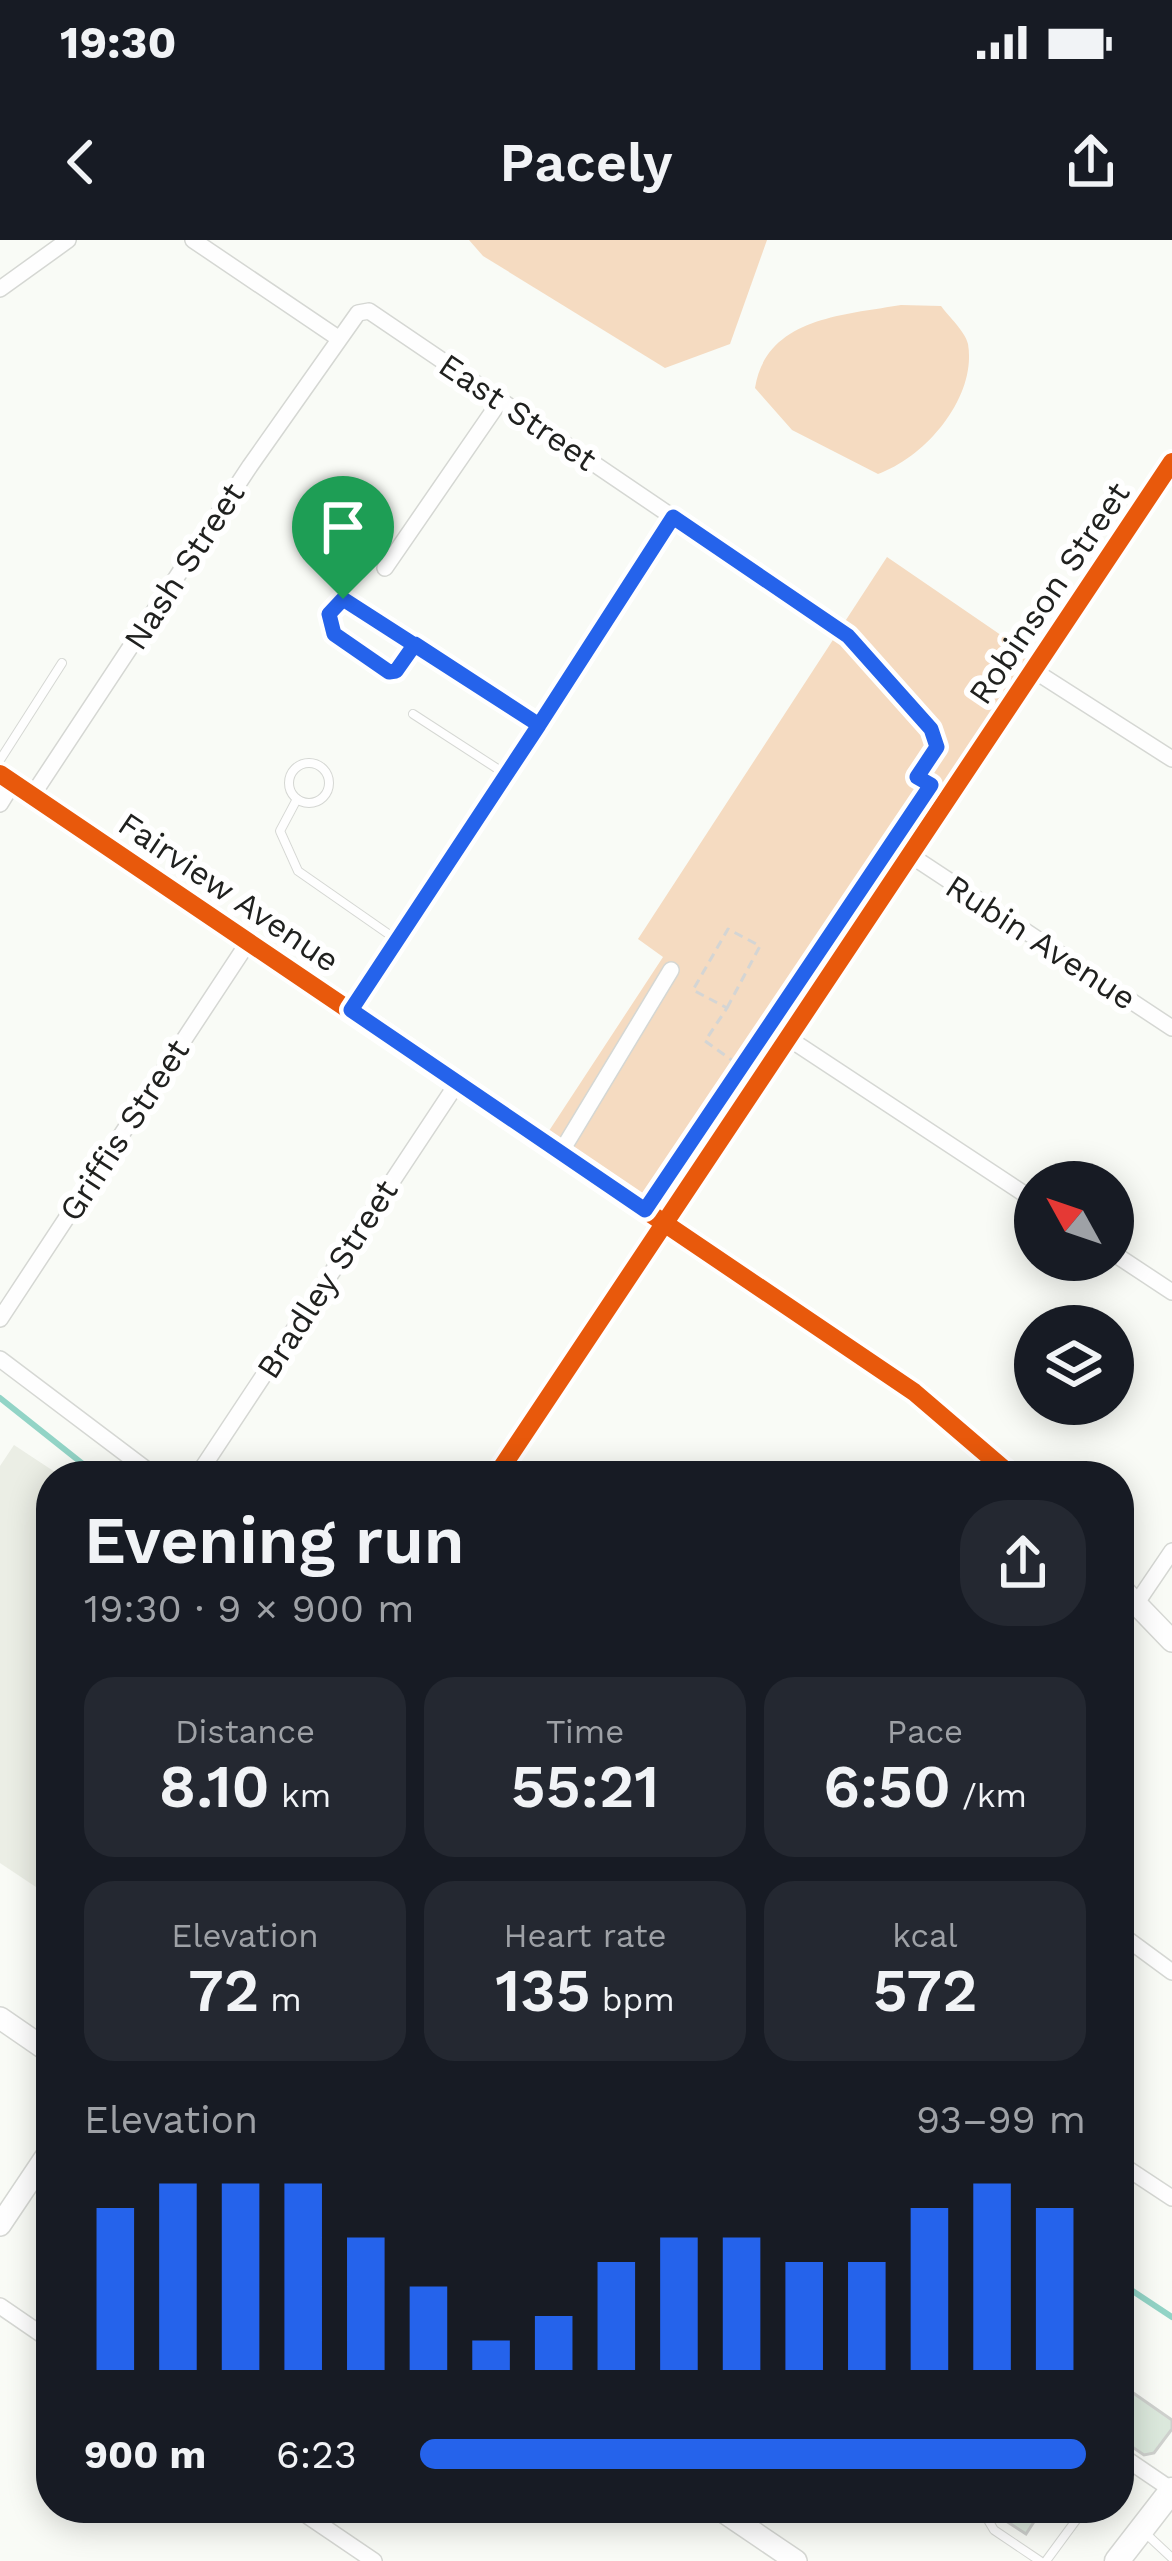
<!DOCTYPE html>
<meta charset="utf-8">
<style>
body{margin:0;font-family:"Work Sans",sans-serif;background:#242831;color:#f1f3f6;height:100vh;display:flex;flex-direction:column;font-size:45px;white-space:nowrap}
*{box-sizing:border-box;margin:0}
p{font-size:39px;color:#9ea1a6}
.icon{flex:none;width:66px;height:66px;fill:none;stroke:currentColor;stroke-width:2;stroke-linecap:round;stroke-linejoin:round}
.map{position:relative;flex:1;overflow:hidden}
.drawer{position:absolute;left:36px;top:1221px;width:1098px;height:1062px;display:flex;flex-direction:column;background:#171b24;border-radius:48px;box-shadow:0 6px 30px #0003}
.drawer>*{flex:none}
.needle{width:78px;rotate:310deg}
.tools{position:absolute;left:1014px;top:921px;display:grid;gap:24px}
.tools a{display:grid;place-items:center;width:120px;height:120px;border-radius:50%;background:#171b24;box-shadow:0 6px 30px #0003;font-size:60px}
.pin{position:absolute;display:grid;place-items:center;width:102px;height:102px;color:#fff;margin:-123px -51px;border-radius:50% 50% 50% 0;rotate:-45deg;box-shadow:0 0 12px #0007}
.pin .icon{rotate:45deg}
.round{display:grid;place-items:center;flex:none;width:126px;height:126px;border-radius:48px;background:#242831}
.headline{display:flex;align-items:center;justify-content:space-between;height:204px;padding:0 48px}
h1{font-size:66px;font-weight:600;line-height:90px}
.figures{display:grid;grid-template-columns:repeat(3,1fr);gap:18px;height:204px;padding:12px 48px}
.figures div{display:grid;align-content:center;border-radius:30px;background:#242831;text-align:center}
.figures b{font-size:60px;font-weight:600}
.figures small{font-size:33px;font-weight:400}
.figures p{font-size:33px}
.chart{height:336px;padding:24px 48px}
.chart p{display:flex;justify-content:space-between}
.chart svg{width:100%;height:216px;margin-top:12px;stroke:#2563eb;stroke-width:6}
ul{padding:0 48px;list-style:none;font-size:39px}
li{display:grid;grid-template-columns:192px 144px 1fr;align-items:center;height:90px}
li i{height:30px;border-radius:15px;background:#2563eb}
.status{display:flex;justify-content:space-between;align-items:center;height:84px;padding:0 60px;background:#171b24;direction:ltr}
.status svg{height:33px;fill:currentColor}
header{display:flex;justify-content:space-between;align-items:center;height:156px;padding:0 48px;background:#171b24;font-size:54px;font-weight:600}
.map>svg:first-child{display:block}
.built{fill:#ebeee5}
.green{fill:#f5dbc1}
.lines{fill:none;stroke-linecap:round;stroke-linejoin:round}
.stream{stroke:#92d4c6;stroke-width:6}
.building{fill:#dbe8dc;stroke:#ced0cd;stroke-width:3}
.lane-casing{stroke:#d5d7d3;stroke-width:10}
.street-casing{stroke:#d5d7d3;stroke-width:18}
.secondary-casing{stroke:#d5d7d3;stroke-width:24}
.primary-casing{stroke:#d5d7d3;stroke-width:27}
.path{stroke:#d4d5d4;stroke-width:3;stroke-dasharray:9 6;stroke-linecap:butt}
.lane{stroke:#fefefe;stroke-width:8}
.street{stroke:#fefefe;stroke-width:15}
.secondary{stroke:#fefefe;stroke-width:21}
.primary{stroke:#fefefe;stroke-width:24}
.cycleway-casing{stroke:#fff;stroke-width:26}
.cycleway{stroke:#e8590c;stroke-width:18}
.route-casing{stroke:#fff;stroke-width:24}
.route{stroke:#2563eb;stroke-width:15}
.labels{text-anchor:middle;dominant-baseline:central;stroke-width:12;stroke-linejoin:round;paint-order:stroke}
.street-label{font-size:33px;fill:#20211f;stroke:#fff}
</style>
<div class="status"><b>19:30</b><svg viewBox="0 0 49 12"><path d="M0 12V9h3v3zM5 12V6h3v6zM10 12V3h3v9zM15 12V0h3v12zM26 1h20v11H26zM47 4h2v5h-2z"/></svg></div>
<header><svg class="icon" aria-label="back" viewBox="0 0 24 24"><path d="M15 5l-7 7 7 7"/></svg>Pacely<svg class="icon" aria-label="share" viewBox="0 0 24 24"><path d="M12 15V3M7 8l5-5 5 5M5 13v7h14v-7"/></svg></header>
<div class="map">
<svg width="1172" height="2321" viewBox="0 0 1172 2321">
<rect width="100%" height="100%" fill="#f9fbf6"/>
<!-- built -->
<path class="built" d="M14,1205L61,1236H51V1657L0,1623V1226Z"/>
<!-- green -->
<g class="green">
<path d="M469,0H767L730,104L665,128L483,16Z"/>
<path d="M901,65L941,66C949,77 965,91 968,104C977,157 926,217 878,234L792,190L755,148C766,78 843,75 901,65Z"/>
<path d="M887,317L1039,421L664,983L543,900L663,717L638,699Z"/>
</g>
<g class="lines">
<!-- stream -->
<g class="stream">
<path d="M0,1158L98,1236"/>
<path d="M1119,2042L1172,2077"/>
</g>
</g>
<!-- building -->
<g class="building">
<path d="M1119,2143L1172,2180V2189L1154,2213L1144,2215L1119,2198Z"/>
<path d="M1006,2268H1043L1026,2294L1000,2277Z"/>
</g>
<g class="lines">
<!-- lane casing -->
<g class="lane-casing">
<g id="lane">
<path d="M414,404L396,431L389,432L334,395L329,374L343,359L539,485"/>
<path d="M413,474L507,535"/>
<path d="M0,520L62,423"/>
<circle cx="309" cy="543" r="20"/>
<path d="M297,559L280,591L298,631L397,700"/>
<path d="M994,2268L988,2280L994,2290L1040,2321"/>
<path d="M1143,2291L1172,2318"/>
<path d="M1046,2321L1085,2268"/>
</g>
</g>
<!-- street casing -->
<g class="street-casing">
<g id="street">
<path d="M193,0L338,98"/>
<path d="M0,49L68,0"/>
<path d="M385,328L500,161"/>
<path d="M1033,430L1172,519"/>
<path d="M32,556L250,226L358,73L369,71L848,396"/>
<path d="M0,564L13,543"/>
<path d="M910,615L1172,788"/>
<path d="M351,770L673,277"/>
<path d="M788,798L1035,961"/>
<path d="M561,912L671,730"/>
<path d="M1113,1013L1172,1052"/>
<path d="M0,1079L249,701"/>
<path d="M0,1119L155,1236"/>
<path d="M197,1236L458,842"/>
<path d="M1136,1364L1172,1311"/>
<path d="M1119,1693L1172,1732"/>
<path d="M1119,1923L1172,1958"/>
<path d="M0,2066L51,2101"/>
<path d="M1119,2214L1172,2250"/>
<path d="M296,2268L374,2321"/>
</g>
</g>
<!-- secondary casing -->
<g class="secondary-casing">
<g id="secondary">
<path d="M0,534L914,1152L1012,1236"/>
<path d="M496,1236L1172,222"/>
<path d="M1119,1346L1172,1401"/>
<path d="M0,1778L51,1813"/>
<path d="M0,1985L51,1909"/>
<path d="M718,2268L796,2321"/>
</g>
</g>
<!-- primary casing -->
<g class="primary-casing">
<path id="primary" d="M1117,2321L1172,2250"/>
</g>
<!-- path -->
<g class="path">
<path d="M727,768L760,706L728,689L693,750L727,768L705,801L740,826"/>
<path d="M656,953L931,546L917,537L937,507L931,489L857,406"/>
</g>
<!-- lane -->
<use href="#lane" class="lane"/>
<!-- street -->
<use href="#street" class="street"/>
<!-- secondary -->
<use href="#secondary" class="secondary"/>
<!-- primary -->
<use href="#primary" class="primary"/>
<!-- cycleway casing -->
<g class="cycleway-casing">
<g id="cycleway">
<path d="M0,534L914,1152L1012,1236"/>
<path d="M496,1236L1172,222"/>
</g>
</g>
<!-- cycleway -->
<use href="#cycleway" class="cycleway"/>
</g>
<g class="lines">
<!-- route casing -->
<g class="route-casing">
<path id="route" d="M343,359L539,485L351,770L645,970L931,545L917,537L937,507L931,489L848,396L673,277L539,485L415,404L396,431L389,432L334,394L329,374L343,359"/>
</g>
<!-- route -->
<use href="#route" class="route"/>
</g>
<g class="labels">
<!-- street labels -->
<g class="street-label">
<text transform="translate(518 172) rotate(34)">East Street</text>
<text transform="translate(184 326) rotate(-57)">Nash Street</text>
<text transform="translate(1049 353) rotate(-56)">Robinson Street</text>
<text transform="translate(229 652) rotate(34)">Fairview Avenue</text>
<text transform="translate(1041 702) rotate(33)">Rubin Avenue</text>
<text transform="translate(124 890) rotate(-57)">Griffis Street</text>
<text transform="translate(327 1039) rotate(-57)">Bradley Street</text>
</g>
</g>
</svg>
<div class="tools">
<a><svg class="needle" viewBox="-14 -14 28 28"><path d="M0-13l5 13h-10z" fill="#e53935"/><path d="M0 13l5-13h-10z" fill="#9ea1a6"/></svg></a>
<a><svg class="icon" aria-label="layers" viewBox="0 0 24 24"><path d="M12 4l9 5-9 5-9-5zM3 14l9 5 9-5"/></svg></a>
</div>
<div class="pin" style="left:343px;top:359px;background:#1e9e55"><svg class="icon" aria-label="arrive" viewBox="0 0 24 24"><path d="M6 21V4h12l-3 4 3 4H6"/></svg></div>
<section class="drawer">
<div class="headline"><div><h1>Evening run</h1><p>19:30 · 9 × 900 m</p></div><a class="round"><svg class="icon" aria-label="share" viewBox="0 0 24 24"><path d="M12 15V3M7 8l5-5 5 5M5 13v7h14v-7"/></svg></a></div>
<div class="figures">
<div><p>Distance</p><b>8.10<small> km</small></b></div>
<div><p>Time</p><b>55:21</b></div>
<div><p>Pace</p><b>6:50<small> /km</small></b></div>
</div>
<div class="figures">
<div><p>Elevation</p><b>72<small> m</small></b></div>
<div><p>Heart rate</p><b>135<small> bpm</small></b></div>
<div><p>kcal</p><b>572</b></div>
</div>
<div class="chart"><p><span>Elevation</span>93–99 m</p>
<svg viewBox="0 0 160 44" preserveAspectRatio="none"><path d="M5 44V11M15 44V6M25 44V6M35 44V6M45 44V17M55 44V27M65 44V38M75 44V33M85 44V22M95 44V17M105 44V17M115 44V22M125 44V22M135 44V11M145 44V6M155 44V11"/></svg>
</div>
<ul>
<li><b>900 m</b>6:23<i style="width:100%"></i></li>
</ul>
</section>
</div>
